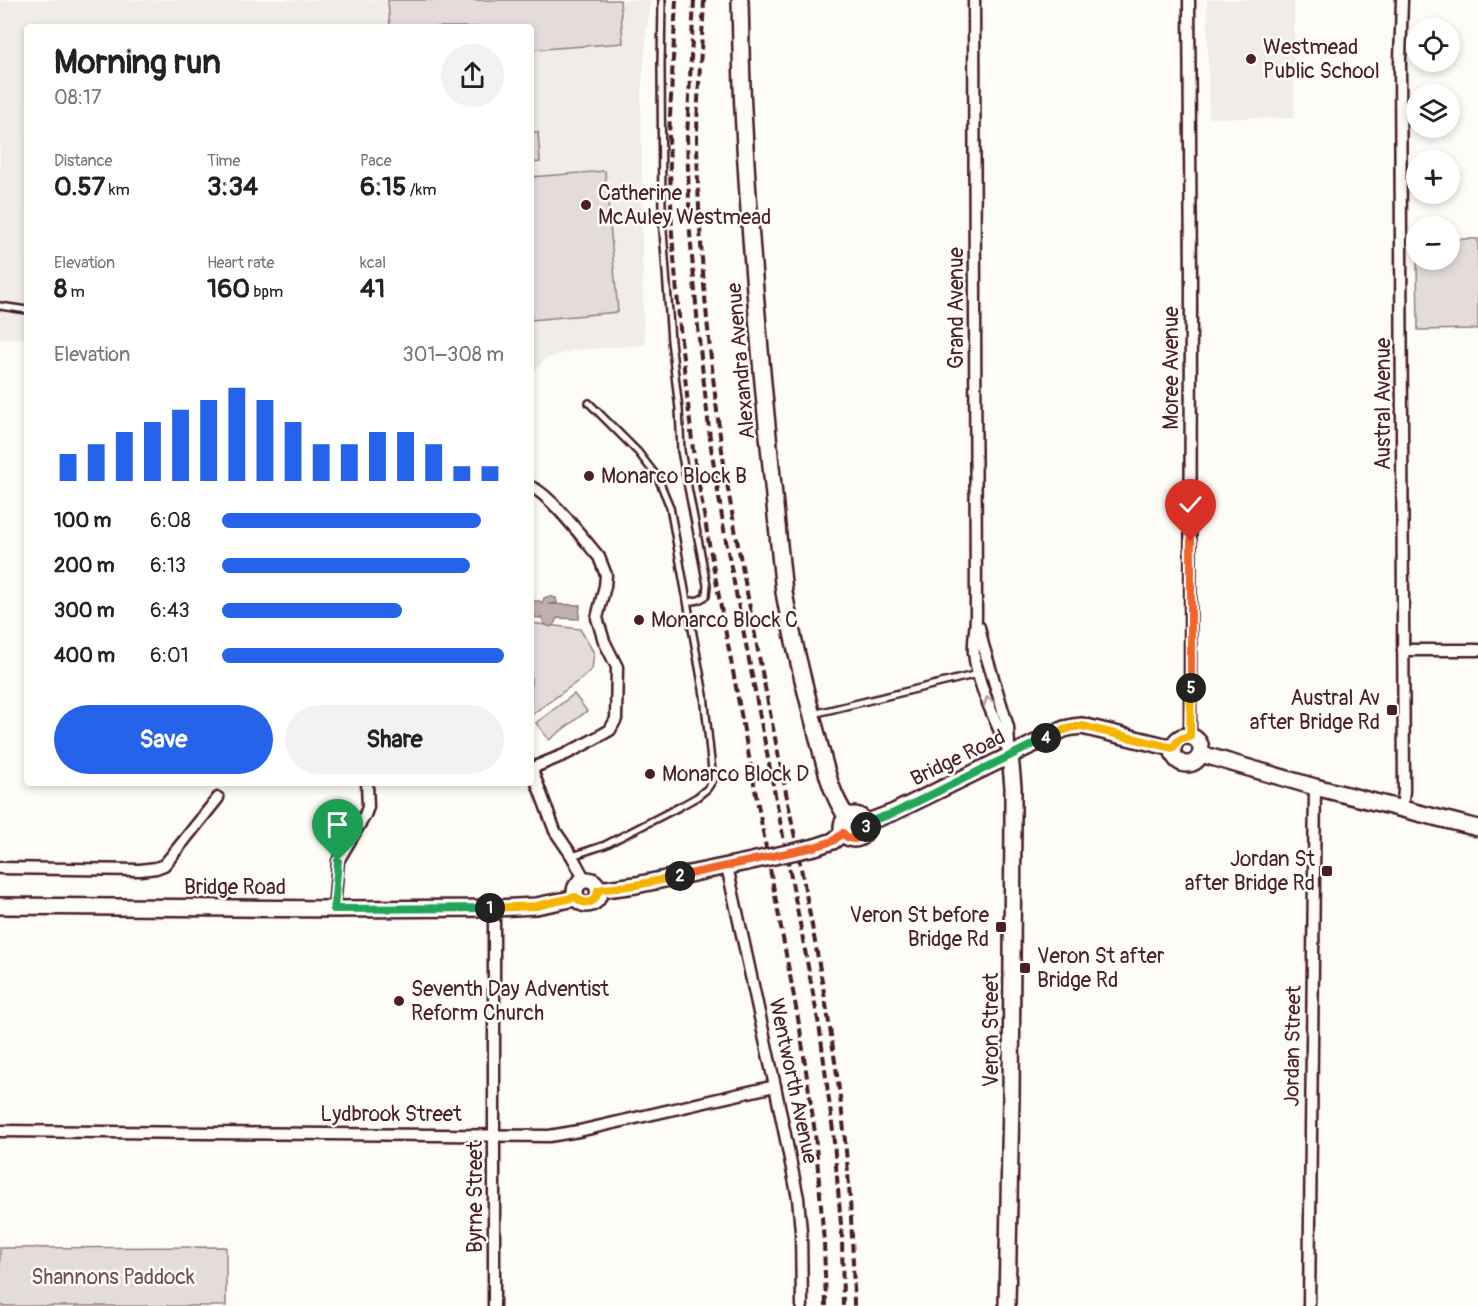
<!DOCTYPE html>
<meta charset="utf-8">
<style>
body{margin:0;font-family:Pangolin,sans-serif;background:#f2f2f2;color:#222;height:100vh;display:flex;flex-direction:column;font-size:22px;white-space:nowrap}
*{box-sizing:border-box;margin:0}
p{font-size:20px;color:#767676}
.icon{flex:none;width:33px;height:33px;fill:none;stroke:currentColor;stroke-width:2;stroke-linecap:round;stroke-linejoin:round}
.map{position:relative;flex:1;overflow:hidden}
.drawer{position:absolute;left:24px;top:24px;width:510px;height:762px;display:flex;flex-direction:column;background:#fff;border-radius:6px;box-shadow:0 3px 9px #0003}
.drawer>*{flex:none}
.fabs{position:absolute;left:1406px;top:18px;display:grid;gap:12px}
.fabs a{display:grid;place-items:center;width:54px;height:54px;border-radius:50%;background:#fff;box-shadow:0 3px 9px #0003;font-size:30px}
.pin{position:absolute;display:grid;place-items:center;width:51px;height:51px;color:#fff;margin:-62px -26px;border-radius:50% 50% 50% 0;rotate:-45deg;box-shadow:0 0 6px #0007}
.pin .icon{rotate:45deg}
.km{position:absolute;width:30px;height:30px;margin:-15px;border-radius:50%;background:#222;color:#fff;font-size:16px;line-height:30px;text-align:center}
.round{display:grid;place-items:center;flex:none;width:63px;height:63px;border-radius:32px;background:#f2f2f2}
.head{display:flex;align-items:center;justify-content:space-between;height:102px;padding:0 30px}
h1{font-size:33px;font-weight:700;line-height:45px}
.figures{display:grid;grid-template-columns:repeat(3,1fr);gap:9px;height:102px;padding:6px 30px}
.figures div{display:grid;align-content:center}
.figures b{font-size:26px;font-weight:700}
.figures small{font-size:16px;font-weight:400}
.figures p{font-size:16px}
.chart{height:168px;padding:12px 30px}
.chart p{display:flex;justify-content:space-between}
.chart svg{width:100%;height:108px;margin-top:6px;stroke:#2563eb;stroke-width:6}
.button{display:flex;gap:12px;margin-top:auto;padding:12px 30px}
.button a{flex:1;height:69px;border-radius:36px;background:#2563eb;color:#fff;font-size:24px;font-weight:700;line-height:69px;text-align:center}
.button a+a{background:#f2f2f2;color:#222}
ul{padding:0 30px;list-style:none;font-size:20px}
li{display:grid;grid-template-columns:96px 72px 1fr;align-items:center;height:45px}
li i{height:15px;border-radius:8px;background:#2563eb}
.map>svg:first-child{display:block}
.built{fill:#f0ece8}
.green{fill:#e3dcda;stroke:#967e82;stroke-width:1.5}
.water{fill:#c0b1b1;stroke:#91777b;stroke-width:1.5}
.lines{fill:none;stroke-linecap:round;stroke-linejoin:round}
.lane-casing{stroke:#4a1f2b;stroke-width:10}
.street-casing{stroke:#4a1f2b;stroke-width:15}
.secondary-casing{stroke:#4a1f2b;stroke-width:20}
.lane{stroke:#fdfcf7;stroke-width:5}
.street{stroke:#fdfcf7;stroke-width:10}
.secondary{stroke:#fdfcf7;stroke-width:15}
.rail{stroke:#4a1f2b;stroke-width:4;stroke-dasharray:9 4.5;stroke-linecap:butt}
.secondary-bridge-casing{stroke:#4a1f2b;stroke-width:20;stroke-linecap:butt}
.secondary-bridge{stroke:#fdfcf7;stroke-width:15}
.oneway{stroke:#ac999b}
.split-1-casing{stroke:#fff;stroke-width:12}
.split-2-casing{stroke:#fff;stroke-width:12}
.split-3-casing{stroke:#fff;stroke-width:12}
.split-4-casing{stroke:#fff;stroke-width:12}
.split-5-casing{stroke:#fff;stroke-width:12}
.split-6-casing{stroke:#fff;stroke-width:12}
.split-1{stroke:#22a559;stroke-width:8}
.split-2{stroke:#f5b400;stroke-width:8}
.split-3{stroke:#f0652b;stroke-width:8}
.split-4{stroke:#22a559;stroke-width:8}
.split-5{stroke:#f5b400;stroke-width:8}
.split-6{stroke:#f0652b;stroke-width:8}
.poi-dot{fill:#4a1f2b;stroke:#fdfcf7;stroke-width:2}
.labels{text-anchor:middle;dominant-baseline:central;stroke-width:5;stroke-linejoin:round;paint-order:stroke}
.poi-label{font-size:21px;fill:#4a1f2b;stroke:#fdfcf7;text-anchor:start}
.street-label{font-size:21px;fill:#4a1f2b;stroke:#fdfcf7}
.park-label{font-size:21px;fill:#704e57;stroke:#fdfcf7}
</style>
<div class="map">
<svg width="1478" height="1306" viewBox="0 0 1478 1306">
<rect width="100%" height="100%" fill="#fdfcf7"/>
<filter id="ink" filterUnits="userSpaceOnUse"><feTurbulence type="fractalNoise" baseFrequency=".0167" numOctaves="2"/><feDisplacementMap in="SourceGraphic" scale="12" xChannelSelector="R" yChannelSelector="G"/><feConvolveMatrix kernelMatrix="1 2 1 2 8 2 1 2 1" color-interpolation-filters="sRGB"/></filter>
<g filter="url(#ink)">
<!-- built -->
<g class="built">
<path d="M0,0H650L641,93L643,316L645,345L573,350L545,359L531,375V27H27V337L0,339Z"/>
<path d="M1207,0H1294V118H1209Z"/>
</g>
<!-- green -->
<g class="green">
<path d="M388,0H620L623,43L531,50V27H390Z"/>
<path d="M531,132H538L540,162L531,163Z"/>
<path d="M605,171L618,312L531,320V177Z"/>
<path d="M1449,239H1478V329L1418,330L1417,260H1449Z"/>
<path d="M531,623L580,629L594,653L592,669L581,679L531,715Z"/>
<path d="M574,694L587,711L549,740L536,723Z"/>
<path d="M226,1247V1306H0V1248Z"/>
</g>
<!-- water -->
<path class="water" d="M549,596L556,598L557,603L548,604L580,605L579,619L557,618L554,625L550,627L544,624L542,618L531,617V601H540L542,604L544,598Z"/>
<g class="lines">
<!-- lane casing -->
<g class="lane-casing">
<g id="lane">
<path d="M662,0L661,65L662,217L671,341L679,409L681,451L707,585L706,596L699,600L688,602"/>
<path d="M0,306L27,310"/>
<path d="M813,714L978,674"/>
<path d="M572,856L605,845L679,807L697,797L707,789L713,780L704,695L670,507L658,478L638,452L589,403"/>
</g>
</g>
<!-- street casing -->
<g class="street-casing">
<g id="street">
<path d="M974,0L976,615C976,628 973,641 974,653C978,689 997,722 1010,755"/>
<path d="M1189,0L1191,282L1190,737"/>
<path d="M1402,0L1400,60L1404,791L1402,808"/>
<path d="M531,487C549,493 585,541 599,557L606,575L605,586L597,618L604,641L617,667L616,719L610,730L589,742L566,754L532,768"/>
<path d="M979,627L983,645L1008,727L1009,746"/>
<path d="M1403,650H1478"/>
<path d="M531,767L555,831L572,856L585,880"/>
<path d="M727,866L775,1086L798,1198L801,1231L802,1306"/>
<path d="M0,868L140,870L156,868L164,865L170,858L218,798"/>
<path d="M494,908V1306"/>
<path d="M334,909L338,861L365,815L368,807L367,783"/>
<path d="M0,1131L549,1136L579,1131L775,1086"/>
<path d="M1309,1306L1315,787"/>
</g>
</g>
<!-- secondary casing -->
<g class="secondary-casing">
<g id="secondary">
<path d="M740,0C741,36 741,73 743,109C751,270 767,432 784,592C792,639 804,685 816,731C824,760 829,792 847,817"/>
<circle cx="1187" cy="750" r="14"/>
<path d="M1201,754L1315,787L1478,828"/>
<circle cx="854" cy="827" r="12"/>
<path d="M865,823L894,812L1064,729L1073,727L1082,726L1173,748"/>
<path d="M815,847L833,841L843,833"/>
<circle cx="587" cy="892" r="12"/>
<path d="M598,890L636,885L747,862"/>
<path d="M0,906L334,909L494,908L536,906L576,898"/>
<path d="M1007,1306L1011,1098L1013,817V787L1010,755"/>
</g>
</g>
<!-- lane -->
<use href="#lane" class="lane"/>
<!-- street -->
<use href="#street" class="street"/>
<!-- secondary -->
<use href="#secondary" class="secondary"/>
<!-- rail -->
<g class="rail">
<path d="M676,0L669,136L672,234L681,340L693,450L708,538L800,1029L815,1133L824,1242L826,1306"/>
<path d="M694,0L687,137L690,233L699,339L711,447L725,536L801,929L820,1031L833,1131L842,1236L843,1306"/>
<path d="M704,0C702,46 697,94 697,139C698,240 708,342 721,443C729,502 741,560 752,619C780,771 815,922 837,1075C848,1151 853,1229 854,1306"/>
</g>
<!-- secondary-bridge casing -->
<g class="secondary-bridge-casing">
<path id="secondary-bridge" d="M747,862L815,847"/>
</g>
<!-- secondary-bridge -->
<use href="#secondary-bridge" class="secondary-bridge"/>
</g>
<!-- one-way arrows -->
<defs><path id="oneway-chevron" d="M-2-3.5L2.5 0L-2 3.5" fill="none" stroke-width="1.6" stroke-linecap="round" stroke-linejoin="round" transform="scale(1.5)"/></defs>
<use class="oneway" href="#oneway-chevron" transform="translate(988 701) rotate(-110)"/>
</g>
<g class="lines" filter="url(#ink)">
<!-- split-1 casing -->
<g class="split-1-casing">
<path id="split-1" d="M338,861L334,909L490,908"/>
</g>
<!-- split-2 casing -->
<g class="split-2-casing">
<path id="split-2" d="M490,908L536,906L576,897C585,907 597,903 598,890L636,885L680,876"/>
</g>
<!-- split-3 casing -->
<g class="split-3-casing">
<path id="split-3" d="M680,876L814,847L833,841L843,833C851,843 864,840 866,827"/>
</g>
<!-- split-4 casing -->
<g class="split-4-casing">
<path id="split-4" d="M866,827L865,823L894,813L1046,738"/>
</g>
<!-- split-5 casing -->
<g class="split-5-casing">
<path id="split-5" d="M1046,738C1058,732 1068,727 1082,726L1173,748C1177,740 1181,737 1190,737L1191,688"/>
</g>
<!-- split-6 casing -->
<g class="split-6-casing">
<path id="split-6" d="M1191,541V688"/>
</g>
<!-- split-1 -->
<use href="#split-1" class="split-1"/>
<!-- split-2 -->
<use href="#split-2" class="split-2"/>
<!-- split-3 -->
<use href="#split-3" class="split-3"/>
<!-- split-4 -->
<use href="#split-4" class="split-4"/>
<!-- split-5 -->
<use href="#split-5" class="split-5"/>
<!-- split-6 -->
<use href="#split-6" class="split-6"/>
</g>
<!-- markers -->
<g class="poi-dot">
<circle cx="1251" cy="59" r="6"/>
<circle cx="586" cy="205" r="6"/>
<circle cx="589" cy="476" r="6"/>
<circle cx="639" cy="620" r="6"/>
<rect x="1386" y="704" width="12" height="12" rx="3"/>
<circle cx="650" cy="774" r="6"/>
<rect x="1321" y="865" width="12" height="12" rx="3"/>
<rect x="995" y="921" width="12" height="12" rx="3"/>
<rect x="1019" y="962" width="12" height="12" rx="3"/>
<circle cx="399" cy="1001" r="6"/>
</g>
<g class="labels">
<!-- poi labels -->
<g class="poi-label">
<text x="1263" y="47">Westmead<tspan x="1263" dy="24">Public School</tspan></text>
<text x="598" y="193">Catherine<tspan x="598" dy="24">McAuley Westmead</tspan></text>
<text x="601" y="476">Monarco Block B</text>
<text x="651" y="620">Monarco Block C</text>
<text x="1380" y="698" text-anchor="end">Austral Av<tspan x="1380" dy="24">after Bridge Rd</tspan></text>
<text x="662" y="774">Monarco Block D</text>
<text x="1315" y="859" text-anchor="end">Jordan St<tspan x="1315" dy="24">after Bridge Rd</tspan></text>
<text x="989" y="915" text-anchor="end">Veron St before<tspan x="989" dy="24">Bridge Rd</tspan></text>
<text x="1037" y="956">Veron St after<tspan x="1037" dy="24">Bridge Rd</tspan></text>
<text x="411" y="989">Seventh Day Adventist<tspan x="411" dy="24">Reform Church</tspan></text>
</g>
<!-- street labels -->
<g class="street-label">
<text transform="translate(956 308) rotate(-90)">Grand Avenue</text>
<text transform="translate(741 361) rotate(-95)">Alexandra Avenue</text>
<text transform="translate(1171 368) rotate(-90)">Moree Avenue</text>
<text transform="translate(1383 404) rotate(-90)">Austral Avenue</text>
<text transform="translate(958 758) rotate(-26)">Bridge Road</text>
<text x="235" y="887">Bridge Road</text>
<text transform="translate(991 1030) rotate(-90)">Veron Street</text>
<text transform="translate(1293 1046) rotate(-89)">Jordan Street</text>
<text transform="translate(793 1081) rotate(78)">Wentworth Avenue</text>
<text x="391" y="1114">Lydbrook Street</text>
<text transform="translate(475 1197) rotate(-90)">Byrne Street</text>
</g>
<!-- park labels -->
<g class="park-label">
<text x="113" y="1277">Shannons Paddock</text>
</g>
</g>
</svg>
<div class="fabs">
<a><svg class="icon" aria-label="locate" viewBox="0 0 24 24"><circle cx="12" cy="12" r="6"/><path d="M12 2v4M12 18v4M2 12h4M18 12h4"/></svg></a>
<a><svg class="icon" aria-label="layers" viewBox="0 0 24 24"><path d="M12 4l9 5-9 5-9-5zM3 14l9 5 9-5"/></svg></a>
<a>+</a>
<a>−</a>
</div>
<div class="pin" style="left:338px;top:861px;background:#1e9e55"><svg class="icon" aria-label="arrive" viewBox="0 0 24 24"><path d="M6 21V4h12l-3 4 3 4H6"/></svg></div>
<div class="pin" style="left:1191px;top:541px;background:#d93025"><svg class="icon" aria-label="check" viewBox="0 0 24 24"><path d="M5 12l5 5 9-10"/></svg></div>
<b class="km" style="left:490px;top:908px">1</b>
<b class="km" style="left:680px;top:876px">2</b>
<b class="km" style="left:866px;top:827px">3</b>
<b class="km" style="left:1046px;top:738px">4</b>
<b class="km" style="left:1191px;top:688px">5</b>
<section class="drawer">
<div class="head"><div><h1>Morning run</h1><p>08:17</p></div><a class="round"><svg class="icon" aria-label="share" viewBox="0 0 24 24"><path d="M12 15V3M7 8l5-5 5 5M5 13v7h14v-7"/></svg></a></div>
<div class="figures">
<div><p>Distance</p><b>0.57<small> km</small></b></div>
<div><p>Time</p><b>3:34</b></div>
<div><p>Pace</p><b>6:15<small> /km</small></b></div>
</div>
<div class="figures">
<div><p>Elevation</p><b>8<small> m</small></b></div>
<div><p>Heart rate</p><b>160<small> bpm</small></b></div>
<div><p>kcal</p><b>41</b></div>
</div>
<div class="chart"><p><span>Elevation</span>301–308 m</p>
<svg viewBox="0 0 160 44" preserveAspectRatio="none"><path d="M5 44V33M15 44V29M25 44V24M35 44V20M45 44V15M55 44V11M65 44V6M75 44V11M85 44V20M95 44V29M105 44V29M115 44V24M125 44V24M135 44V29M145 44V38M155 44V38"/></svg>
</div>
<ul>
<li><b>100 m</b>6:08<i style="width:92%"></i></li>
<li><b>200 m</b>6:13<i style="width:88%"></i></li>
<li><b>300 m</b>6:43<i style="width:64%"></i></li>
<li><b>400 m</b>6:01<i style="width:100%"></i></li>
</ul>
<div class="button"><a>Save</a><a>Share</a></div>
</section>
</div>
